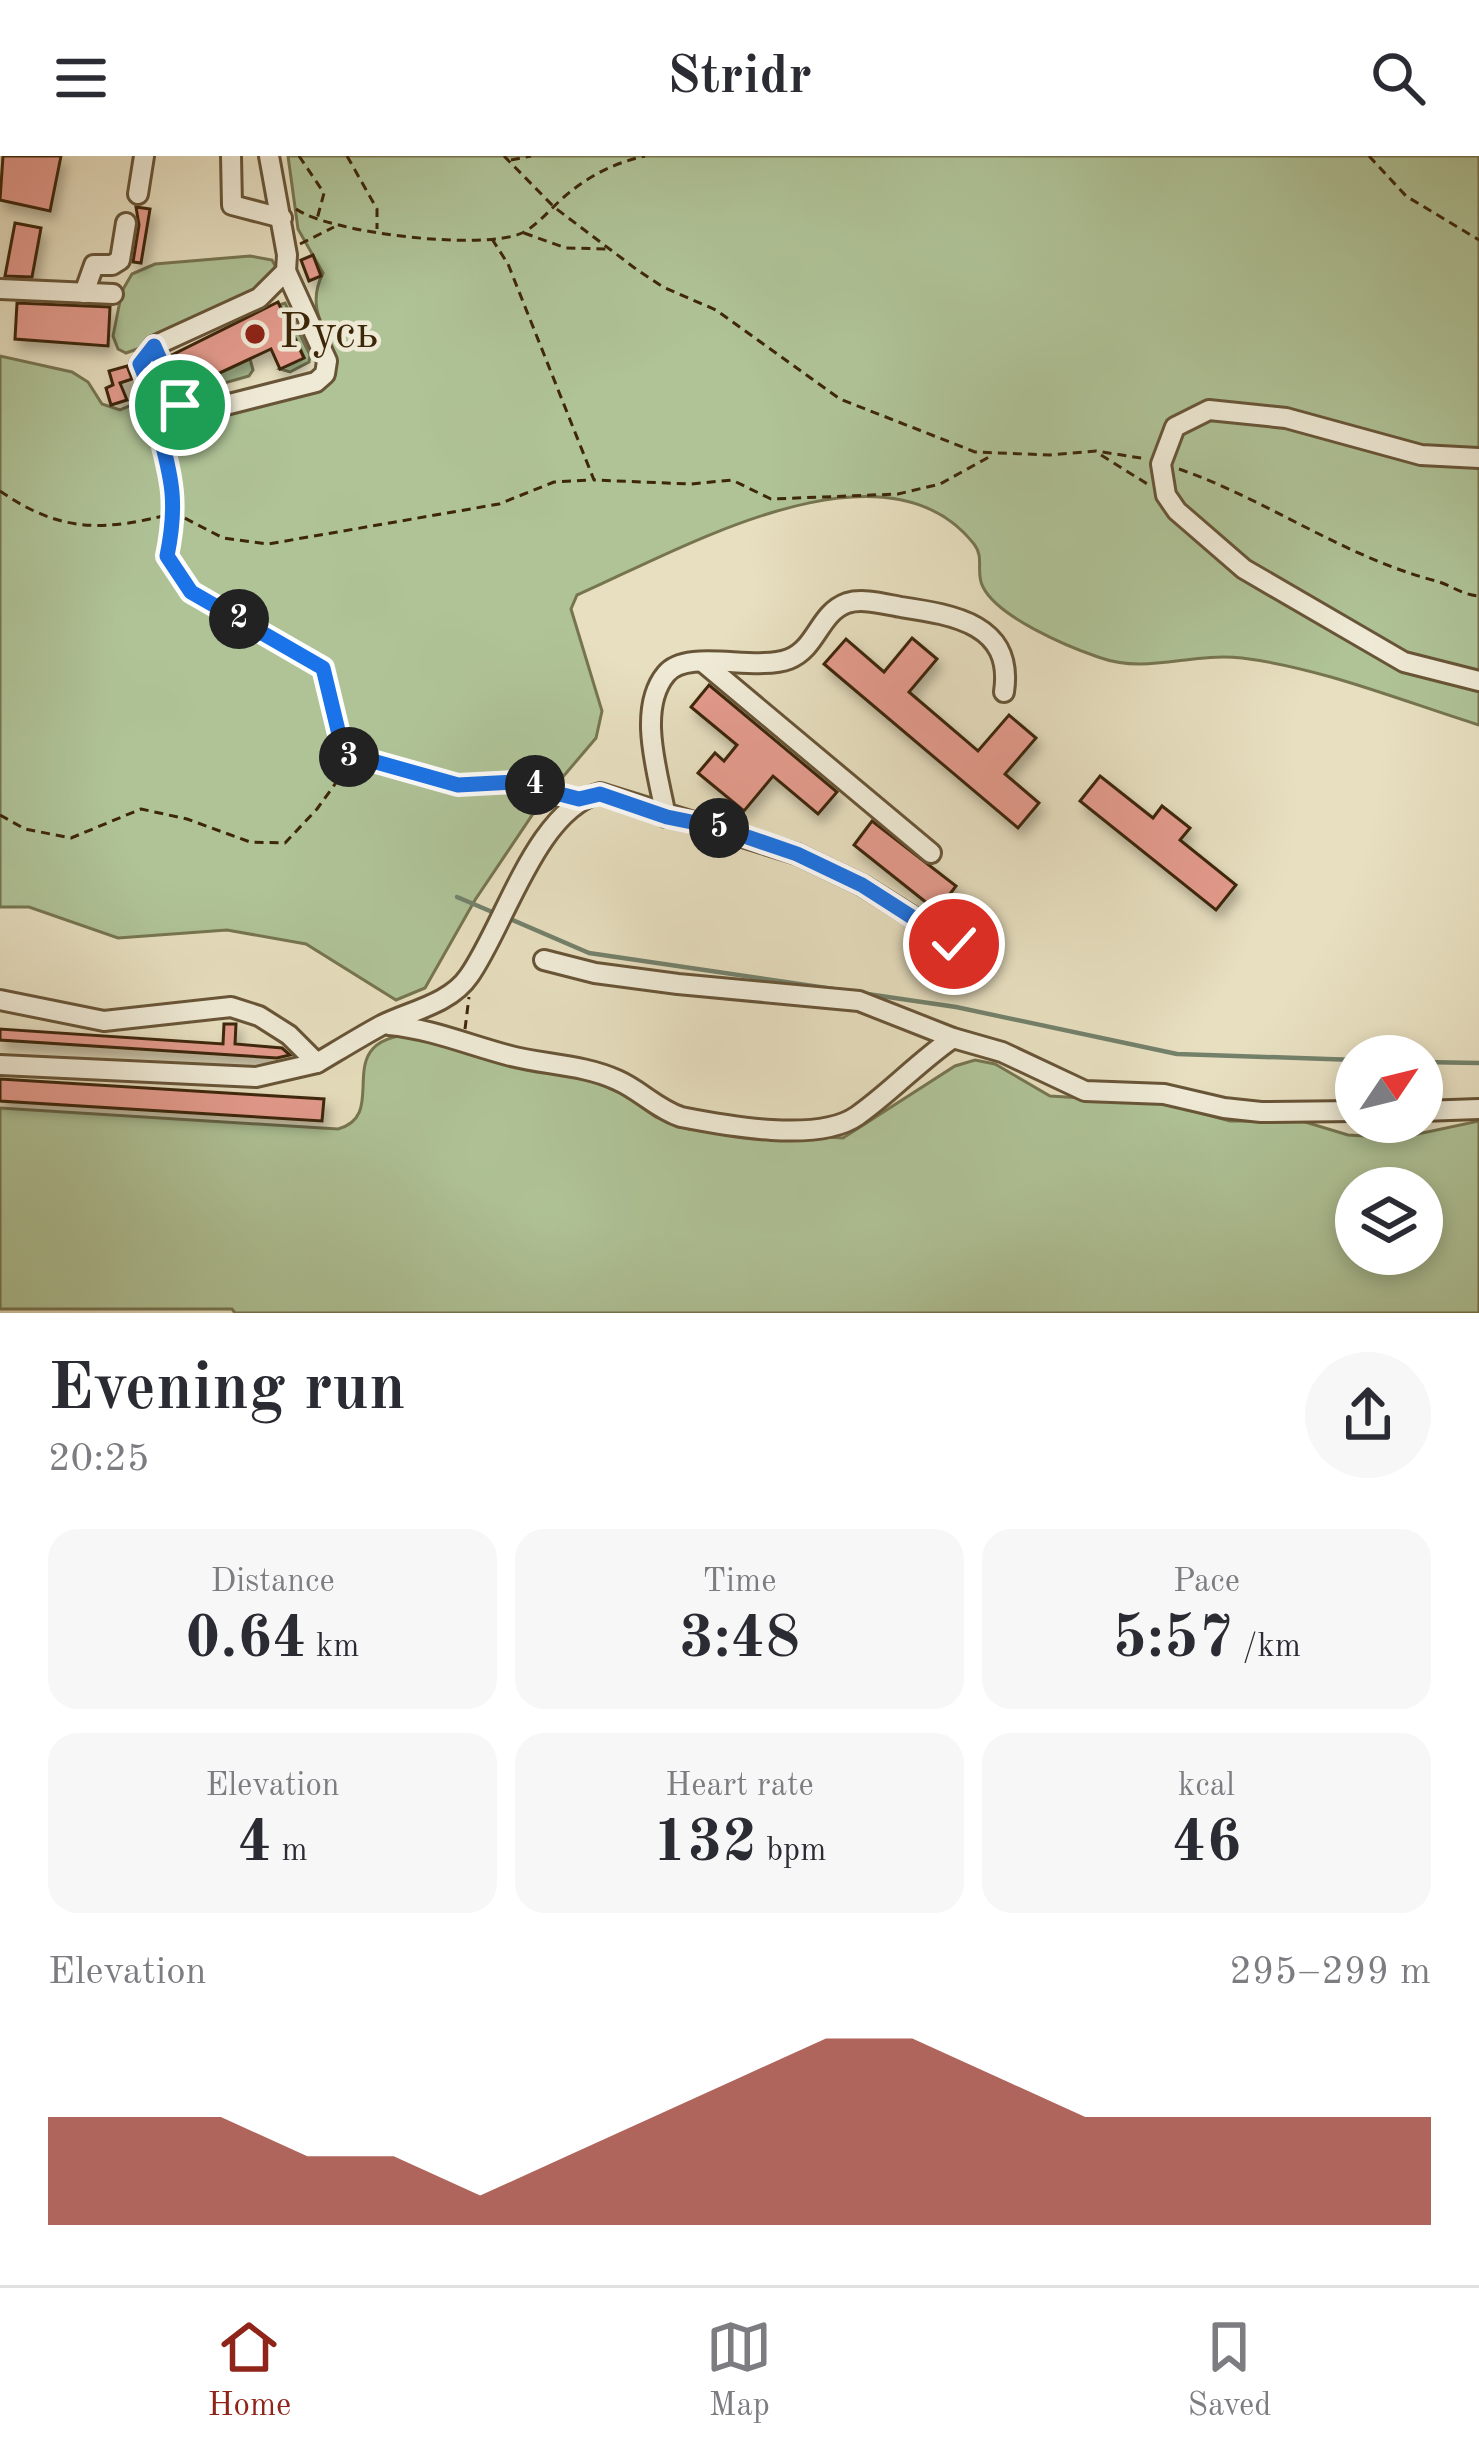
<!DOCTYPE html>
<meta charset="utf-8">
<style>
body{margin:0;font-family:"Old Standard TT",serif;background:#f7f7f7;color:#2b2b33;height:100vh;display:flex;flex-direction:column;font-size:45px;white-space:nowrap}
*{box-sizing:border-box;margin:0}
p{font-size:39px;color:#7c7c81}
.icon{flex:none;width:66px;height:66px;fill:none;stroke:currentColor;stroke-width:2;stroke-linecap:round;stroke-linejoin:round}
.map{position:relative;height:1157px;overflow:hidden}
.details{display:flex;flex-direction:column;background:#fff;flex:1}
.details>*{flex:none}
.needle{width:78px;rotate:55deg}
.tools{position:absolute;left:1335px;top:879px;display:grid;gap:24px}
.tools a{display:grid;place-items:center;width:108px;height:108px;border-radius:50%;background:#fff;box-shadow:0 6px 18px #0003;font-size:60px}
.pin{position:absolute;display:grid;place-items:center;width:102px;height:102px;color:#fff;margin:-51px;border:6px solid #fff;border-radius:50%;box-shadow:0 3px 12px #0007}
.km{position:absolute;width:60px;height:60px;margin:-30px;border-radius:50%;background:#222;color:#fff;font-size:33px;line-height:60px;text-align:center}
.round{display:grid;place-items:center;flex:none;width:126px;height:126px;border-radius:63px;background:#f7f7f7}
.head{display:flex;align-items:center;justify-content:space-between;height:204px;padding:0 48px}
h1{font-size:66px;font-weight:800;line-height:90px}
.figures{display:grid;grid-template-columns:repeat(3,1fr);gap:18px;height:204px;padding:12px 48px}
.figures div{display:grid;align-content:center;border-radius:30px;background:#f7f7f7;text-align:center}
.figures b{font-size:60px;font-weight:800}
.figures small{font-size:33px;font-weight:400}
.figures p{font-size:33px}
.chart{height:336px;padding:24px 48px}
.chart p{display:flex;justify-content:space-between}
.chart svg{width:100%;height:216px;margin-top:12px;fill:#8f2418;opacity:.7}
header{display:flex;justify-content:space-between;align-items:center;height:156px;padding:0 48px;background:#fff;font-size:54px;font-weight:800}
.dock{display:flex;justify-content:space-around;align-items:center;height:168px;border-top:3px solid #e1e1e2;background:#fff;font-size:33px;color:#7c7c81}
.dock a{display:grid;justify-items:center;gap:6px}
.dock .active{color:#8f2418}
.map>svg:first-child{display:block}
.green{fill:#afc397;stroke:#767550;stroke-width:3;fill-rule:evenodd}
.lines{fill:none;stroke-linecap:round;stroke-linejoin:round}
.stream{stroke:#73816b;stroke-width:4.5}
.building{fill:#e39a8c;stroke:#3e2709;stroke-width:3;filter:url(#shadow)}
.minor-casing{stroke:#685537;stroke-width:24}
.path{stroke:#3e2709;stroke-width:3;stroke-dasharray:9 6;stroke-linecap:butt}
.minor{stroke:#efead6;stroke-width:18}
.route-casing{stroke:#fff;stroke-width:24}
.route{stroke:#1a73e8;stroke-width:15}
.poi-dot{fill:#8f2418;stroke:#efead6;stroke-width:4.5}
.labels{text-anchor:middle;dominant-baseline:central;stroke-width:9;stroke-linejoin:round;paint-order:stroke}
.poi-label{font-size:48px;fill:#3e2709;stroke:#efead6;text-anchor:start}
</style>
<header><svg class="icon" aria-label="menu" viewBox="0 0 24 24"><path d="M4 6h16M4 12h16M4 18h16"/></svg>Stridr<svg class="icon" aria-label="search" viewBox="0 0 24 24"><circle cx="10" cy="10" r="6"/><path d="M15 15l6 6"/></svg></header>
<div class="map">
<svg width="1479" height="1157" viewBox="0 0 1479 1157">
<defs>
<filter id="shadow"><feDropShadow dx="4.5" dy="8" stdDeviation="6" flood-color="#0004"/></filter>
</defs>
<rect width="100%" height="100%" fill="#e7dfc0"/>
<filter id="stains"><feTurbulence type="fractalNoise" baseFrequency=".00167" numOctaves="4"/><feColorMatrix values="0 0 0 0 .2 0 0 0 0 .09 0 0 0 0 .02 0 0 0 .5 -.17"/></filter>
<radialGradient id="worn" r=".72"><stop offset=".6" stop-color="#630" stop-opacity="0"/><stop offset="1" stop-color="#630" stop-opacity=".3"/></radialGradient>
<!-- green -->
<g class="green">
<path d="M288,0H1479V569C1402,545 1322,512 1242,502C1190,496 1148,519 1098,501C1066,490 998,461 983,431C975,416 985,402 974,388C884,274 678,395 577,439L571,453L602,555L596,582L539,649L475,744L425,832L396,844L306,788L227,774L118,782L29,751H0V200L72,216L88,226L102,248L120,254L160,237L166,239L174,256L195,266L320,233C364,195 295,172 323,117L298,73Z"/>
<path d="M250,100L272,104L278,115L254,140L140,192L126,197L118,193L113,180L122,135L132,118L155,108Z"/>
<path d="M285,147L310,199L309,206L290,216L280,213L304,201L287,165L290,163L279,149Z"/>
<path d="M250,203L253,214L249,220L193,236L186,233Z"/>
<path d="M415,878L586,922L625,939L656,961L689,973L843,982L955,910L975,904L995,908L1050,940L1164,947L1230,965H1302L1348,979L1399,982L1479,965V1157H235L232,1153H0V952L338,973C393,958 325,883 415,878ZM1356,1032H1422V1098H1356Z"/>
</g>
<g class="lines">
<!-- stream -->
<g class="stream">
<path d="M457,741L497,758"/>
<path d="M508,762L589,797L956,851L1177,898L1356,904"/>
<path d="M1422,906L1479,907"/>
</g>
</g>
<!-- building -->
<g class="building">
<path d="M3,0H61L50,55L0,44Z"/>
<path d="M136,51L150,53L141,107L133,106L139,69Z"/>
<path d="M15,67L41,72L32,121L5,120Z"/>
<path d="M313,99L321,120L309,125L301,104Z"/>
<path d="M278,146L304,202L280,213L271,193L187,232L172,199Z"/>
<path d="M17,147L110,151L108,190L15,183Z"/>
<path d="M127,210L132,223L120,227L127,244L111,249L106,232L113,229L109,215Z"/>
<path d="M912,482L937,503L909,536L978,595L1009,559L1036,582L1005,618L1039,647L1018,672L824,508L846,483L884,516Z"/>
<path d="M709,529L837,636L818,658L773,620L744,655L698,617L715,597L724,605L737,589L691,551Z"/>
<path d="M1100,620L1153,662L1162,650L1190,672L1180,684L1236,729L1216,754L1080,645Z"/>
<path d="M872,665L956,730L937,755L854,689Z"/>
<path d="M224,868H236L235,888L282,892L290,899L277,902L0,884V873L223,888Z"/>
<path d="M0,923L324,943L322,965L0,945Z"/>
</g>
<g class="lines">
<!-- minor casing -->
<g class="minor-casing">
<g id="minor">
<path d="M231,0L232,49L282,62"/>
<path d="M138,38L144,0"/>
<path d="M0,133L113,138"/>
<path d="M84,137L94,109H112L120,104L126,67"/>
<path d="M154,190L259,142L286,115L287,99L269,0"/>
<path d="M153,237L140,208L154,190L180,249L194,257L316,226L325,218L327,205L286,115"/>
<path d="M1479,302L1421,299L1286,262L1209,254L1175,271L1161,308L1166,339L1177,355L1244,413L1404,506L1479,525"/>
<path d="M704,507L931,697"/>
<path d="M666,661C659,620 636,554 666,518C687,492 755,516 789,503C817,492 819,457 847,447C863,442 884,448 901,451C954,459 1014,468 1004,536"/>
<path d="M544,804L595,817L678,828L859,845L953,882L1002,896L1085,935L1164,938L1224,952L1261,956L1356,955"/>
<path d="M0,844L104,865L231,851L259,860L289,879L317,907C339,894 360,881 382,869C410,855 450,848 469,820C505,769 536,654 600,637L797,698L862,729L954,787"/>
<path d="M389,869C431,873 466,888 507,899C543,909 582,908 617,924C640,934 657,953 681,961C727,970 818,987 857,960C890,937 918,906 953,882"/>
<path d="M0,909L256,921L317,907"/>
<path d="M1422,955L1479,953"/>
</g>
</g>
<!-- path -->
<g class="path">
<path d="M299,0L324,37L317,63"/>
<path d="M347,0L377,53V73"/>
<path d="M504,0L554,51L636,113L663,131L716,154L840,243L975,296L1050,299L1096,295L1147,303"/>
<path d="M1369,0L1406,40L1479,84"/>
<path d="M511,4L531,0"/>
<path d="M296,53C330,77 483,95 522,77C537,70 551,52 564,41C588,20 614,7 645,0"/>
<path d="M524,77L566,92L608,93"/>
<path d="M492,83L508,108L594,324L691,328L732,324L771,343L898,338L940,328L989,301"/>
<path d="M300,88L334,71"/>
<path d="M155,250L168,300L175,357L167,401L192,436L323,512L343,595L352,605"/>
<path d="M1101,299L1149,329"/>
<path d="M1179,313C1268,344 1344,401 1436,425C1451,429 1462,439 1479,440"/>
<path d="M0,335C62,378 105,375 175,357L223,382L268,388L499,348L554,326L592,324"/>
<path d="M354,605L369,604L458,629L513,626L567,638"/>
<path d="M0,659L25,673L71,682L141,653L187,663L250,686L285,687L317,653L351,606"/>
<path d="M465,873L469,841"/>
</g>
<!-- minor -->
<use href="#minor" class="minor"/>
</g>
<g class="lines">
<!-- route casing -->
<g class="route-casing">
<path id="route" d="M180,249L154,190L140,208C150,230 152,249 158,271C172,324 178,346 167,400L191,436L323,512L343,595L352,605L369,604L458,629L513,626L579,643L600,638L667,661L721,672L797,698L862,729L954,788"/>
</g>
<!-- route -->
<use href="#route" class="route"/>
</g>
<!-- markers -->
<circle class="poi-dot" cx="255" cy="178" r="12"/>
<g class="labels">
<!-- poi labels -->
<g class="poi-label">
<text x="279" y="178">Русь</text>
</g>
</g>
<rect width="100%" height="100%" filter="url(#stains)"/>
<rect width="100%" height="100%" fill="url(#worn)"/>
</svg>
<div class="tools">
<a><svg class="needle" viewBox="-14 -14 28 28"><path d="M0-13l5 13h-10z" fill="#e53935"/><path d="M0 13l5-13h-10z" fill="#7c7c81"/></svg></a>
<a><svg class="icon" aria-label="layers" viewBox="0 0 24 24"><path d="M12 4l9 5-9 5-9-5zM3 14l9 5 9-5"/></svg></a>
</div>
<div class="pin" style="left:180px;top:249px;background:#1e9e55"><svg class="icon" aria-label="arrive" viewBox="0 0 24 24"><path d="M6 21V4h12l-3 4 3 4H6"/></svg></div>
<div class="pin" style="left:954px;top:788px;background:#d93025"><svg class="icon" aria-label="check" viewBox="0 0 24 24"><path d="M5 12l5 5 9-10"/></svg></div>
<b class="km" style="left:239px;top:463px">2</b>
<b class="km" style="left:349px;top:601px">3</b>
<b class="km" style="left:535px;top:629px">4</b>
<b class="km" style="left:719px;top:672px">5</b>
</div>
<section class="details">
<div class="head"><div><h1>Evening run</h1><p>20:25</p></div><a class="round"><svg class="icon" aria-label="share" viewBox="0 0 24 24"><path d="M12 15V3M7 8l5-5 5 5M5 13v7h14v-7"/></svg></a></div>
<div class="figures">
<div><p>Distance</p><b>0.64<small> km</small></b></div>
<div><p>Time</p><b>3:48</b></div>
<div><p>Pace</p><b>5:57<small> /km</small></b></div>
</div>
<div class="figures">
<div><p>Elevation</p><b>4<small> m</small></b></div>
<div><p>Heart rate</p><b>132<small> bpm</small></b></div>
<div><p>kcal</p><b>46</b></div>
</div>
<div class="chart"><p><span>Elevation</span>295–299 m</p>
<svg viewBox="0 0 160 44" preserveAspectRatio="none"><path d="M0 44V22L10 22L20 22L30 30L40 30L50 38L60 30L70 22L80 14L90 6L100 6L110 14L120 22L130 22L140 22L150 22L160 22V44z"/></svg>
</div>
</section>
<nav class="dock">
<a class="active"><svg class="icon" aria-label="home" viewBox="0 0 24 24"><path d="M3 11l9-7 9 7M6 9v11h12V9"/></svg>Home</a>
<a><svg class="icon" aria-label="map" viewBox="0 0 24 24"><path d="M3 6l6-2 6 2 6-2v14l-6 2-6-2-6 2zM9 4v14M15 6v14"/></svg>Map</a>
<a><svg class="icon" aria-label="saved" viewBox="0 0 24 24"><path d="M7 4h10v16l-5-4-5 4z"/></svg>Saved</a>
</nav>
